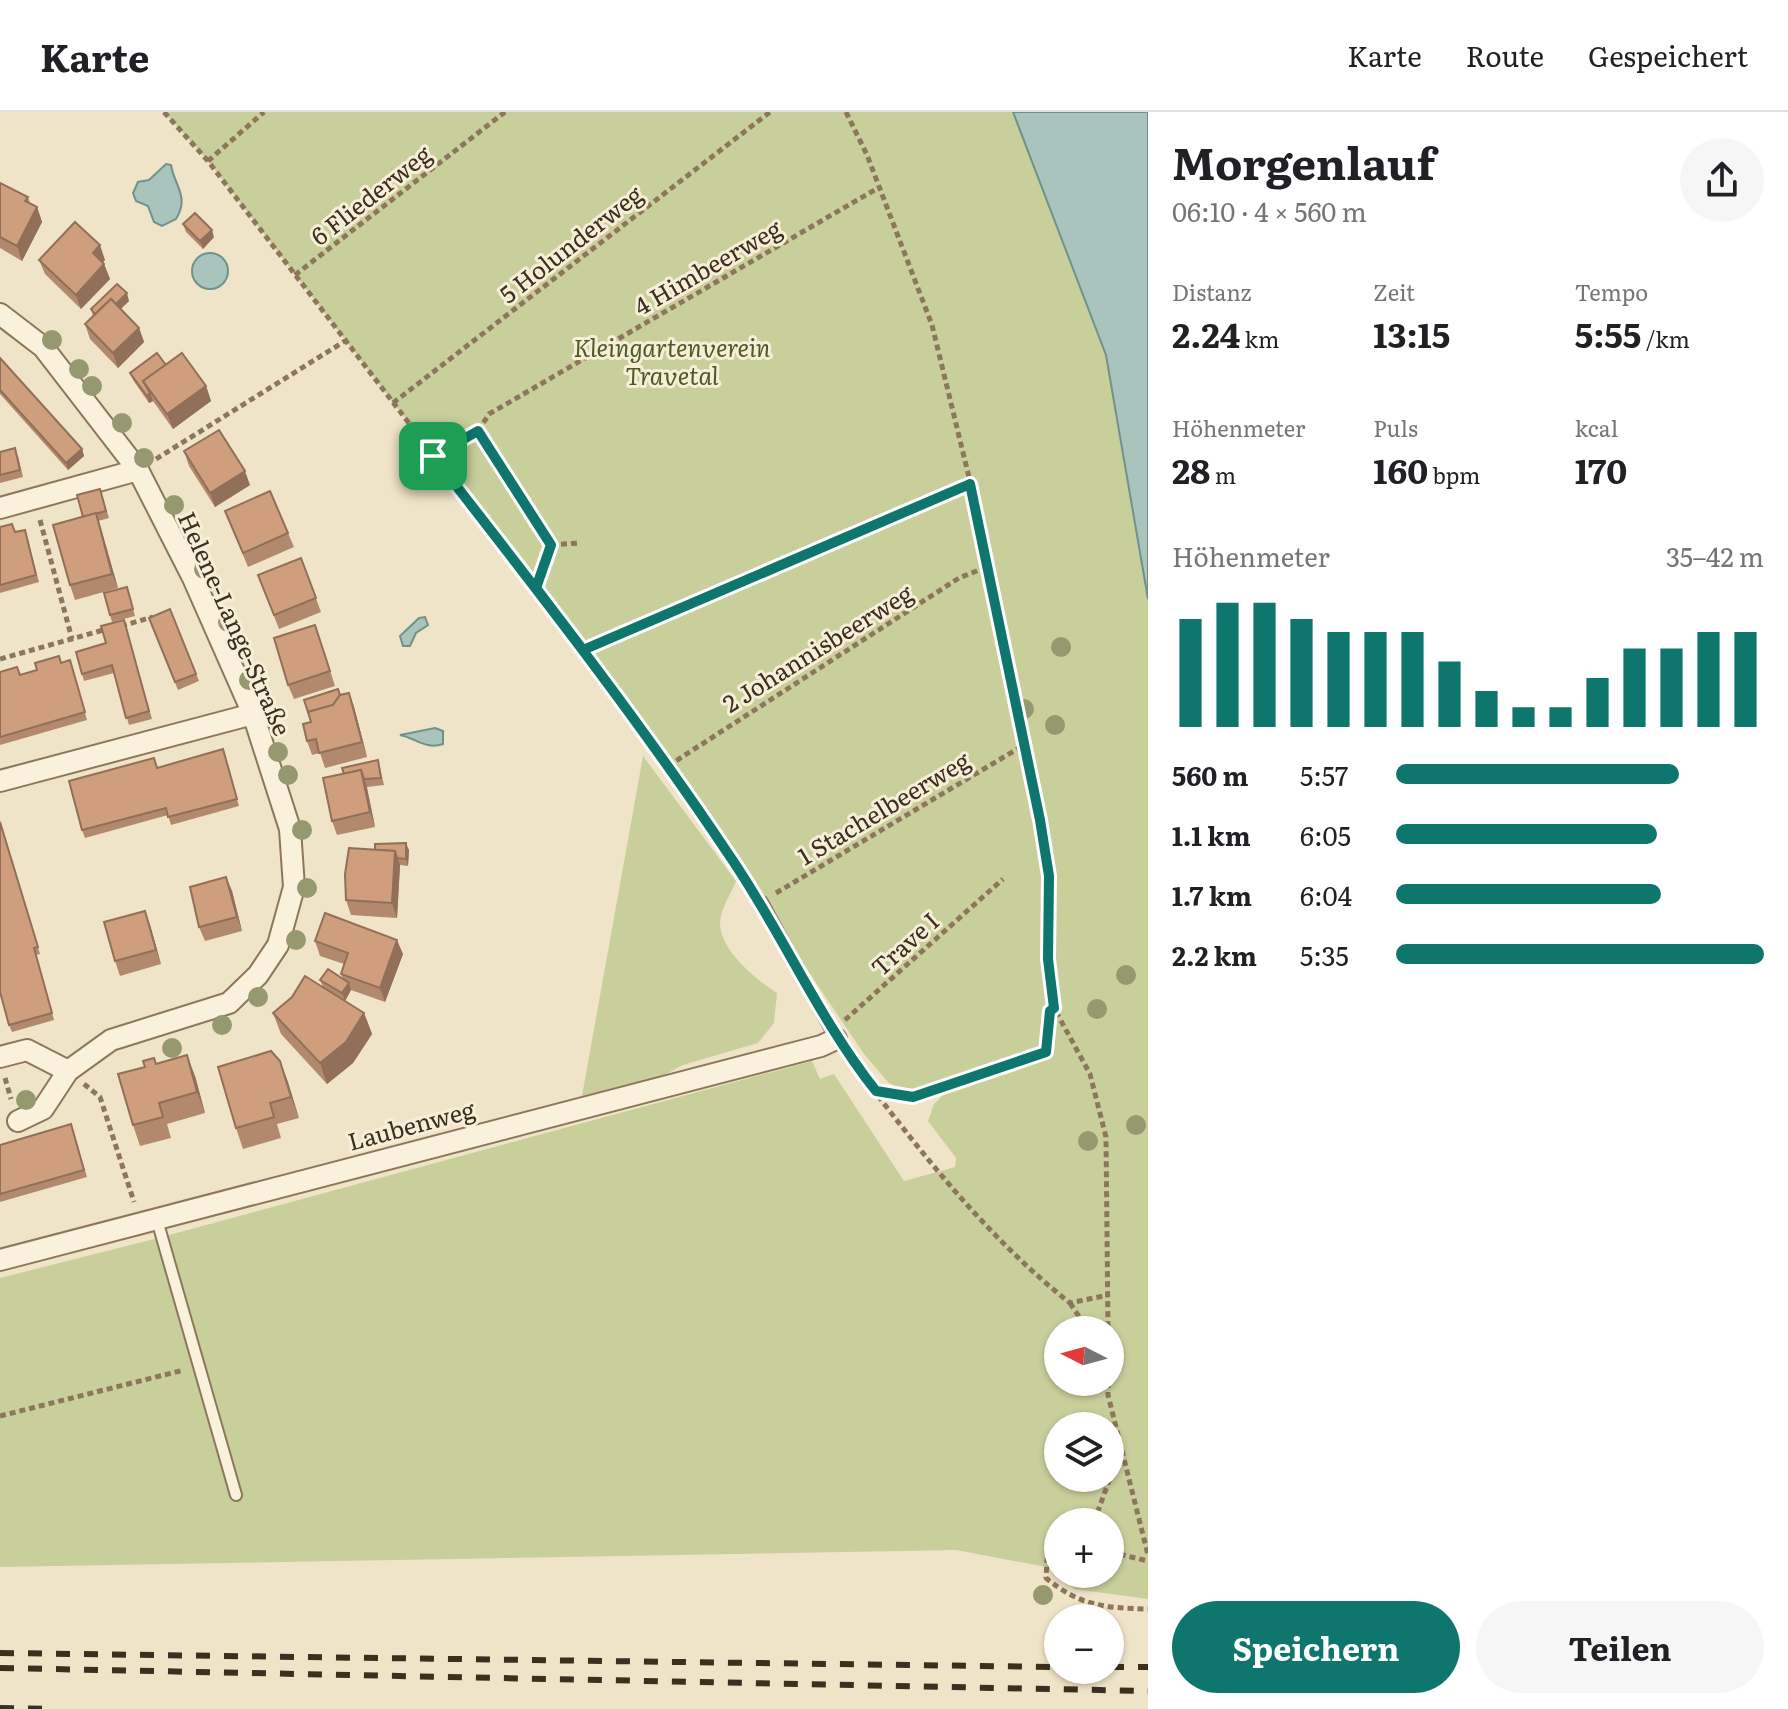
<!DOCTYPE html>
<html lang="de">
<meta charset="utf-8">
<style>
body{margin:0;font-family:Literata,serif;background:#f6f6f6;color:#202124;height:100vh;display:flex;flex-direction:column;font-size:30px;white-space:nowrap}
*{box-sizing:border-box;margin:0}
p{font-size:26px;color:#757577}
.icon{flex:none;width:44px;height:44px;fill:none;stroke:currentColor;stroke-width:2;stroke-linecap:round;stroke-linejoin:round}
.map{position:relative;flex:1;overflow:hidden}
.drawer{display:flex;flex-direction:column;background:#fff;width:640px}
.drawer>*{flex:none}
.needle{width:52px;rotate:276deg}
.buttons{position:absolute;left:1044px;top:1204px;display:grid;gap:16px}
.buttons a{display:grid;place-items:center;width:80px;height:80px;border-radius:50%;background:#fff;box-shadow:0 2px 6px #0004;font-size:40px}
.pin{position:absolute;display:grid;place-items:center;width:68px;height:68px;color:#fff;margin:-34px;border-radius:16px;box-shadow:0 4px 12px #0006}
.round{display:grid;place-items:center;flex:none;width:84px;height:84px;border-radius:42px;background:#f6f6f6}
.overview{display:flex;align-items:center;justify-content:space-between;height:136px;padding:0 24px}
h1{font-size:44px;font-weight:700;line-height:60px}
.stats{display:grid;grid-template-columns:repeat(3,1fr);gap:12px;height:136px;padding:8px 24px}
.stats div{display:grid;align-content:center}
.stats b{font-size:34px;font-weight:700}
.stats small{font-size:22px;font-weight:400}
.stats p{font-size:22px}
.chart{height:224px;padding:16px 24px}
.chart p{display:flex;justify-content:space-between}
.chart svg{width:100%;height:144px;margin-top:8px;stroke:#0f766e;stroke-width:6}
.primary-button{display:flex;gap:16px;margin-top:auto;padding:16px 24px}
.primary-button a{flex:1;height:92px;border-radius:48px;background:#0f766e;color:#fff;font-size:32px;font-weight:700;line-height:92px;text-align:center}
.primary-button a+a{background:#f6f6f6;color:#202124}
ul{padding:0 24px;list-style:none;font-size:26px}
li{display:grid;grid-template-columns:128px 96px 1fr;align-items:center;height:60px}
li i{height:20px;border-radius:10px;background:#0f766e}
header{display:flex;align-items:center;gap:48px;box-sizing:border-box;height:112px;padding:0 40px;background:#fff;border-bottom:2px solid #e0e0e0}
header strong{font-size:38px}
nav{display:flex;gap:44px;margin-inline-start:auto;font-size:28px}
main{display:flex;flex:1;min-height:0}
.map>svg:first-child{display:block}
.green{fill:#c9cf9b;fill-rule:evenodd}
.water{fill:#a9c4bc;stroke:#6f938a;stroke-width:2}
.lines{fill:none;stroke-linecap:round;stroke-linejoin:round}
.lane-casing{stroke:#8d765c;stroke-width:14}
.street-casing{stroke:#8d765c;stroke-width:24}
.path{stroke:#8d765c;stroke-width:5;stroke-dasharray:6 4;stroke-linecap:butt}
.lane{stroke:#faf1dc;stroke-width:10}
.street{stroke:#faf1dc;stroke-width:20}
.rail{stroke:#3d2e20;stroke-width:6;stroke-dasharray:14 14;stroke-linecap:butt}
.tree{fill:#96986f}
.wall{fill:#b2896c}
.shaded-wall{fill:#916f58}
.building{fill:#cf9f7d;stroke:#916f58;stroke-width:2}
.route-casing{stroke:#fff;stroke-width:16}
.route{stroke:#0f766e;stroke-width:10}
.labels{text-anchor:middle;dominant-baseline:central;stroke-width:6;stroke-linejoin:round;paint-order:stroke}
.street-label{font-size:24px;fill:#3d2e20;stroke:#f7eed8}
.park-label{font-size:24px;font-style:italic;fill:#4d5a26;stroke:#f7eed8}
</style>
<header>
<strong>Karte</strong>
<nav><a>Karte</a><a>Route</a><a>Gespeichert</a></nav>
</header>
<main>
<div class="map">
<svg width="1148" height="1597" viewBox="0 0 1148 1597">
<rect width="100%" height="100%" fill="#f0e4c8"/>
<!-- green -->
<g class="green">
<path d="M164,0H1013L1106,243L1148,487V1487L1074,1477L1059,1462H1110V1410H1058V1461L1052,1456L956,1438L0,1455V1166L158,1126L812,949L820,967L834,962L904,1069L955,1055L956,1046L928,1009L934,992L945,981L1045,944L1043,937L944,972L908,981L888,970L864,942L658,636L208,49ZM1058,1218H1110V1270H1058ZM1058,1314H1110V1366H1058Z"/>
<path d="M643,644L736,769C732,780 723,793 721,804C713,833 756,868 777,881L774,911L758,931L683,953L657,967L582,984Z"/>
</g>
<!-- water -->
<g class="water">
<path d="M1013,0H1148V487L1106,243Z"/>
<path d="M166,52L171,53C174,73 190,85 176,107L162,114L154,110L148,94L136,89L133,81L138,70L149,68Z"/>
<circle cx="210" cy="159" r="18"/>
<path d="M425,505L428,513L416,521L410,534H403L400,524L419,506Z"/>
<path d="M435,616L443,619V632C425,638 416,626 400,623Z"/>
</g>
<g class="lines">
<!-- lane casing -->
<g class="lane-casing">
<g id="lane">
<path d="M762,790L836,927"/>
<path d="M157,1108L236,1383"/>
</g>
</g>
<!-- street casing -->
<g class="street-casing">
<g id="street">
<path d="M0,202L43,235L138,358L193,466L253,602L290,717L294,775L278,833L258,863L229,891L111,928L68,959L43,997L18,1009"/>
<path d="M0,396L138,358"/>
<path d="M0,669L253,602"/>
<path d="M0,945L27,938L68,959"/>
<path d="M0,1148L821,934L836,927"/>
</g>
</g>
<!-- path -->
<g class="path">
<path d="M164,0L208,49L658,636L752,777"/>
<path d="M846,0L867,43L932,213L984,427L1049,764L1048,847L1054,896L1090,962L1106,1025L1108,1218"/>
<path d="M208,49L264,0"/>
<path d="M295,163L505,0"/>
<path d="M393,291L770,0"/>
<path d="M478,319L489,302L878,76"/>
<path d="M433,344L478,319L551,433L536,475"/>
<path d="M156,347L345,229"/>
<path d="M40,408L72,527"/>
<path d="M551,433L579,431"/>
<path d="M121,514L153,505"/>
<path d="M583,538L970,372"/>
<path d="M0,547L107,517"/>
<path d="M668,654L959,466L989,454"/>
<path d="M776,781L1024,633"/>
<path d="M845,908L1003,767"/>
<path d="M848,944C913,1031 984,1123 1070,1191L1108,1183"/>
<path d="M5,966L11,987"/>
<path d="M84,972L100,985L134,1090"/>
<path d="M877,980L913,985L1046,940L1050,899L1054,896"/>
<path d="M1070,1191L1088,1218"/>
<path d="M1108,1270V1283L1148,1443"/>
<path d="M0,1304L184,1258"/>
<path d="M1110,1365L1119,1335"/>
<path d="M1094,1410L1110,1366"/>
<path d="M1110,1440L1148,1449"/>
<path d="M1058,1442L1047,1447L1046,1466C1080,1494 1105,1496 1148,1497"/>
</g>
<!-- lane -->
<use href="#lane" class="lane"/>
<!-- street -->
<use href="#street" class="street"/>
<!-- rail -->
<g class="rail">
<path d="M0,1541L1058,1555"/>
<path d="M1110,1555H1148"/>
<path d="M0,1556L1148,1579"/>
<path d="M0,1596L49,1597"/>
</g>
</g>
<!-- trees -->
<g class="tree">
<circle cx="52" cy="228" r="10"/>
<circle cx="79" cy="257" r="10"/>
<circle cx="92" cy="274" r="10"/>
<circle cx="122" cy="311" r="10"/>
<circle cx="144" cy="346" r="10"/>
<circle cx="174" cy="393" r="10"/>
<circle cx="204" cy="457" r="10"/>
<circle cx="228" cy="510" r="10"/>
<circle cx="1061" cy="535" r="10"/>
<circle cx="249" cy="568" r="10"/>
<circle cx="1024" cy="597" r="10"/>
<circle cx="1055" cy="613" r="10"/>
<circle cx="278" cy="640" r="10"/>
<circle cx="288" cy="663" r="10"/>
<circle cx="302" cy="718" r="10"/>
<circle cx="307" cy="776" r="10"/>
<circle cx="296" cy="828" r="10"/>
<circle cx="1126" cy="863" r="10"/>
<circle cx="258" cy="885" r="10"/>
<circle cx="1097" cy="897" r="10"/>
<circle cx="222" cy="913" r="10"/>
<circle cx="172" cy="936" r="10"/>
<circle cx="26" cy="988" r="10"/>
<circle cx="1136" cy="1013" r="10"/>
<circle cx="1088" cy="1029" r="10"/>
<circle cx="1043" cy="1483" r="10"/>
</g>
<!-- wall -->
<g class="wall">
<path d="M0,71L28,85L30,91L37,95L42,110L22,149L0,136Z"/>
<path d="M183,112L214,125L203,137L186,120Z"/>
<path d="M39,148H105L102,151L104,152L110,167L81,197L45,162Z"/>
<path d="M129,189L121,197L139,216L144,230L118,256L90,227L85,212L93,204L91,197Z"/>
<path d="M0,246L82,337L84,344L68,358L0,282Z"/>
<path d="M166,253L206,274L211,289L173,317L153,289L149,291L133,268L130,261Z"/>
<path d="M184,339L250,373L215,395L189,354Z"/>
<path d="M0,340L18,344L23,365L0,371Z"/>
<path d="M100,377L109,406L98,409L118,476L75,488L70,473L83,405Z"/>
<path d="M225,399L288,421L294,435L248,455Z"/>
<path d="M0,415L27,425L39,470L0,481Z"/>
<path d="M301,446L321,500L279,517L258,463Z"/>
<path d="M127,475L135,504L112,510L110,503Z"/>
<path d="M170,497L199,569L178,578L149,506Z"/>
<path d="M124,508L152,607L129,613L114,561L84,569L82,562Z"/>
<path d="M320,527L335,574L294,587L288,573Z"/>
<path d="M59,544L62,551L72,556L87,608L0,633V560L20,563L37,558Z"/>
<path d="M349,581L354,595L367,645L325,656L320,641L312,643L307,629L311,610L340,583Z"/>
<path d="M223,637L239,694L171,713L168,703L85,726L82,718L157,656Z"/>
<path d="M380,656L384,673L367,675L375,715L337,723L332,709L344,662Z"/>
<path d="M0,709L40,842L36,843L54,908L12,920L9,913Z"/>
<path d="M375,738H409L408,754L400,753L397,806L351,803L346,788Z"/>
<path d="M226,765L232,779L242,819L205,829L199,815Z"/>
<path d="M150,813L161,852L120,864L115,849Z"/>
<path d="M315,829L403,842L385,890L351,878L345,889L364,901L372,922L353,951L327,972L281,922L273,901L323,875L320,868L343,867L341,862L344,852L320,844Z"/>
<path d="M280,949L299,1006L277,1012L281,1026L243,1037L236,1016Z"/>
<path d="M156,952L195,964L205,1001L167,1012L171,1026L140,1034L133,1013Z"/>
<path d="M71,1012L87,1065L0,1090V1033Z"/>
</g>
<!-- shaded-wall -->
<g class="shaded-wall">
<path d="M37,95L42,110L22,149L17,134Z"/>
<path d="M212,118L214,125L203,137L200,129Z"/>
<path d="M100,133L105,148L98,156L93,141Z"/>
<path d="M104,152L110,167L81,197L76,183Z"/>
<path d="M127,181L129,189L102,214L100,207Z"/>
<path d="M139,216L144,230L118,256L113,241Z"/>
<path d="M206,274L211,289L173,317L167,302Z"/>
<path d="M150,281L153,289L149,291L147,284Z"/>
<path d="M82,337L84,344L68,358L66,351Z"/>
<path d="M245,359L250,373L215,395L210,381Z"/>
<path d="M96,401L101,416L118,476L112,462Z"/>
<path d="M349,581L354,595L367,645L362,630Z"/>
<path d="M361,658L366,672L375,715L370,700Z"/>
<path d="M406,731L409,738L408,754L406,747Z"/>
<path d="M395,739L400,753L397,806L392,791Z"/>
<path d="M226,765L232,779L242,819L237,805Z"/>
<path d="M145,799L150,813L161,852L156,838Z"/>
<path d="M397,828L403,842L385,890L380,876Z"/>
<path d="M349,871L351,878L345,889L342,881Z"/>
<path d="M364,901L372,922L353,951L327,972L320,951Z"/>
<path d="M187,943L195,964L205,1001L197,980Z"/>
<path d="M280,949L288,970L299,1006L291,985Z"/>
</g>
<!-- building -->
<g class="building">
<path d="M0,71L28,85L25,89L37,95L17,134L0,125Z"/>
<path d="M195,101L212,118L200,129L183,112Z"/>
<path d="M75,110L100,133L93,141L104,152L76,183L39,148Z"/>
<path d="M117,172L127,181L116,192L111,187L95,202L91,197Z"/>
<path d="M111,187L139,216L113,241L85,212Z"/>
<path d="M157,241L166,253L143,269L150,281L147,284L130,261Z"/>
<path d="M182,241L206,274L167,302L143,269Z"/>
<path d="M0,246L82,337L66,351L0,278Z"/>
<path d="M219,318L245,359L210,381L184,339Z"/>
<path d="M15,336L20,358L0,363V340Z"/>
<path d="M100,377L106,399L83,405L77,383Z"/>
<path d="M270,379L288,421L243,441L225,399Z"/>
<path d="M96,401L112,462L70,473L53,413Z"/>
<path d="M12,412L15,420L25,418L36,463L0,473V415Z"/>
<path d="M301,446L316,486L274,503L258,463Z"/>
<path d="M127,475L133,497L110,503L104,481Z"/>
<path d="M170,497L196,562L175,570L149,506Z"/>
<path d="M124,508L149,599L126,606L112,553L82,562L76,540L106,531L101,514Z"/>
<path d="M315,513L330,559L288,573L274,526Z"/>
<path d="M59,544L61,551L70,548L85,600L0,625V560L17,555L20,563L37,558L35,551Z"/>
<path d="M338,577L340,583L333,593L308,600L304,588Z"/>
<path d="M349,581L362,630L319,641L316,627L307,629L303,612L311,610L308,600L333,593L340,583Z"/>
<path d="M223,637L237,687L168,705L166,696L82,718L69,669L154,646L157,656Z"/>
<path d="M378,648L381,666L364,667L361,658L344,662L342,656Z"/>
<path d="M361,658L370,700L332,709L323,666Z"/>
<path d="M0,710L38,835L34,836L52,901L9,913L0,880Z"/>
<path d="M406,731V747L397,746L395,739L375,738V732Z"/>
<path d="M349,736L395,739L392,791L346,788L345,762Z"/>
<path d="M226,765L237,805L199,815L190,775Z"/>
<path d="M145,799L156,838L115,849L104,810Z"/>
<path d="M325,801L397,828L380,876L341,862L348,841L315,829Z"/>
<path d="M328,857L349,871L342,881L320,868Z"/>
<path d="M305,864L364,901L346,930L320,951L273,901L292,885Z"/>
<path d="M271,939L280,949L291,985L270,991L274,1005L236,1016L218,955Z"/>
<path d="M187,943L197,980L159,991L163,1005L133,1013L118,962L145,955L143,949L154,946L156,952Z"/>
<path d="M71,1012L84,1058L0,1082V1033Z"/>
</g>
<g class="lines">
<!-- route casing -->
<g class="route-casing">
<path id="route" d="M433,344C535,475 637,605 729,743C782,820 818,906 876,979L913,985L1046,940L1050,899L1054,896L1048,847L1049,764L1040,708L970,372L583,538L536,476L551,433L478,319L433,344"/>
</g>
<!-- route -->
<use href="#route" class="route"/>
</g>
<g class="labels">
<!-- street labels -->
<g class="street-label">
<text transform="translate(370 82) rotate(-38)">6 Fliederweg</text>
<text transform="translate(570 131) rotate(-38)">5 Holunderweg</text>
<text transform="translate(707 154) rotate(-30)">4 Himbeerweg</text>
<text transform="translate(236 511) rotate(66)">Helene-Lange-Straße</text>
<text transform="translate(817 535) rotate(-32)">2 Johannisbeerweg</text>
<text transform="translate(883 695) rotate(-31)">1 Stachelbeerweg</text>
<text transform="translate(904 831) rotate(-42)">Trave I</text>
<text transform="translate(411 1012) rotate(-15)">Laubenweg</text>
</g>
<!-- park labels -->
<g class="park-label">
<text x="672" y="234">Kleingartenverein<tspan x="672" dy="28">Travetal</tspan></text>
</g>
</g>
</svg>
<div class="buttons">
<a><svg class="needle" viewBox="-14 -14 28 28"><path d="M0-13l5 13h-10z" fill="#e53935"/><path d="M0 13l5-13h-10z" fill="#757577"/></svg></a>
<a><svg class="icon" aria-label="layers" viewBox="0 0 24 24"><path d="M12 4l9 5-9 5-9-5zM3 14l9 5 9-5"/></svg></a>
<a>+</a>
<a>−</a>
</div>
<div class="pin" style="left:433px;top:344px;background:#1e9e55"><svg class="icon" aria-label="arrive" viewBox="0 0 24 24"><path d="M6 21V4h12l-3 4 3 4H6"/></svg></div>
</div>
<section class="drawer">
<div class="overview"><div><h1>Morgenlauf</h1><p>06:10 · 4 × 560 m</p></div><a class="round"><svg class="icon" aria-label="share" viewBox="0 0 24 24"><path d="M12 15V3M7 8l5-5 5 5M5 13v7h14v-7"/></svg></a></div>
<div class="stats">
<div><p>Distanz</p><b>2.24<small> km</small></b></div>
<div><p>Zeit</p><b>13:15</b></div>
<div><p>Tempo</p><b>5:55<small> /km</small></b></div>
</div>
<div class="stats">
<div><p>Höhenmeter</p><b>28<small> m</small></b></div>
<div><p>Puls</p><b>160<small> bpm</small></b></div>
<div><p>kcal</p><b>170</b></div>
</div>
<div class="chart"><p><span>Höhenmeter</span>35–42 m</p>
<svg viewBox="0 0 160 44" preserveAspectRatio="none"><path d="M5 44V11M15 44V6M25 44V6M35 44V11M45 44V15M55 44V15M65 44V15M75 44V24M85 44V33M95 44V38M105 44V38M115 44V29M125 44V20M135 44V20M145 44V15M155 44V15"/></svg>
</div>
<ul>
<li><b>560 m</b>5:57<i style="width:77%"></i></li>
<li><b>1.1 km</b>6:05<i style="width:71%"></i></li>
<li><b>1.7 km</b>6:04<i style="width:72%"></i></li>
<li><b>2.2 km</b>5:35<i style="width:100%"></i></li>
</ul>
<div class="primary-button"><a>Speichern</a><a>Teilen</a></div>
</section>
</main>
